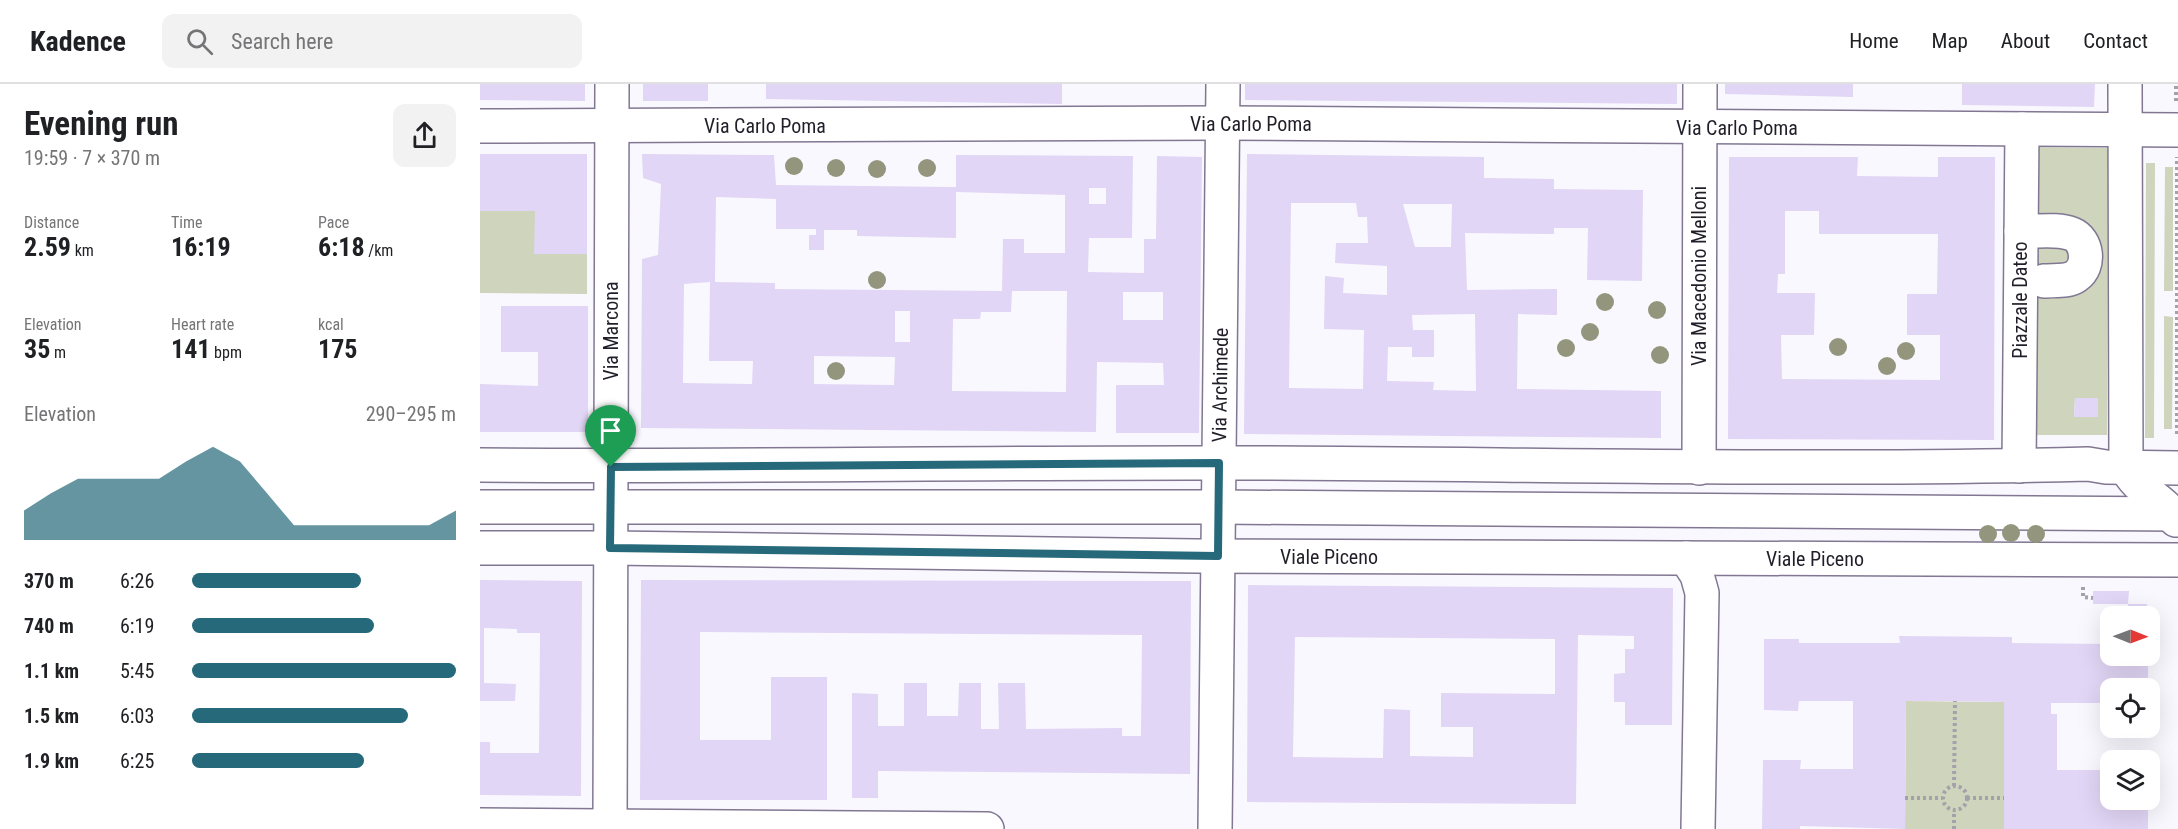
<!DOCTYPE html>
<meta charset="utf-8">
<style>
body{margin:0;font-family:"Roboto Condensed",sans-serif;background:#f2f2f2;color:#202124;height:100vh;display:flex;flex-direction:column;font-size:22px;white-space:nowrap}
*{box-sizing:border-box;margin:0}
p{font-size:20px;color:#757577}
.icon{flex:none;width:33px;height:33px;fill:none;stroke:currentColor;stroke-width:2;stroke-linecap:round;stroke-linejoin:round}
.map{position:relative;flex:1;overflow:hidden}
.sheet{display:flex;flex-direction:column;background:#fff;width:480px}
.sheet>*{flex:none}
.needle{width:39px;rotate:91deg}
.fabs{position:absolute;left:1620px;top:522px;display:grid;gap:12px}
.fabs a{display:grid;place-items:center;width:60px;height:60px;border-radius:12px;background:#fff;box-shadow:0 6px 24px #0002;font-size:30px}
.pin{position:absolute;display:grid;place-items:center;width:51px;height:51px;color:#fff;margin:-62px -26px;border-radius:50% 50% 50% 0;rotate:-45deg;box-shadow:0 0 6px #0007}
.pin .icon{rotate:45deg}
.round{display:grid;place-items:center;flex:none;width:63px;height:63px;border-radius:12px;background:#f2f2f2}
.overview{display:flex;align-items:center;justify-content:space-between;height:102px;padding:0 24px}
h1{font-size:33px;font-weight:700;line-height:45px}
.metrics{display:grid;grid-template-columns:repeat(3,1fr);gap:9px;height:102px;padding:6px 24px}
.metrics div{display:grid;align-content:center}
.metrics b{font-size:26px;font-weight:700}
.metrics small{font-size:16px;font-weight:400}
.metrics p{font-size:16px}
.chart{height:168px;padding:12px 24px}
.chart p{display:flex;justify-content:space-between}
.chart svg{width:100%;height:108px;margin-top:6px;fill:#26697b;opacity:.7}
ul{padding:0 24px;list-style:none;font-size:20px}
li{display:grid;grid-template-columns:96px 72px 1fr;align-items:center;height:45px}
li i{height:15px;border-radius:8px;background:#26697b}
header{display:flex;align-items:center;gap:36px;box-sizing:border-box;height:84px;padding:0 30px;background:#fff;border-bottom:2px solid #e0e0e0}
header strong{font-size:28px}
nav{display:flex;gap:33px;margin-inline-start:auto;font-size:21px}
.search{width:420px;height:54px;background:#f2f2f2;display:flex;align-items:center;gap:15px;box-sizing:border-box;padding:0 21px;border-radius:12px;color:#757577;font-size:22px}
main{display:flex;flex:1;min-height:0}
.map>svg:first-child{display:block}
.green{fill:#cfd4bd;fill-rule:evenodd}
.building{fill:#e1d6f5;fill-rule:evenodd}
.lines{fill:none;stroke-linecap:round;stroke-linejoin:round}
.minor-casing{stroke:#817792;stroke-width:36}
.major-casing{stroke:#817792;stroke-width:36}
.path{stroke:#a4a1aa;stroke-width:4;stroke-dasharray:3 3;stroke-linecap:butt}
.minor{stroke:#fff;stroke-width:33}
.major{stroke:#fff;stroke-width:33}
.tree{fill:#93967d}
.route-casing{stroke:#fff;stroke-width:12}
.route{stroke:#26697b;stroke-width:8}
.labels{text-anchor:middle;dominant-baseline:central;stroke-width:4.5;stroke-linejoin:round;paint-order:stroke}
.street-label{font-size:20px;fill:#221e29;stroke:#fff}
</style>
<header>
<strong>Kadence</strong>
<div class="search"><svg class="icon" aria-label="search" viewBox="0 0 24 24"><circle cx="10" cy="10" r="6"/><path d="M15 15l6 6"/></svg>Search here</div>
<nav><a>Home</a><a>Map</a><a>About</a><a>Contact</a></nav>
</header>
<main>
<section class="sheet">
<div class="overview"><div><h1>Evening run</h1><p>19:59 · 7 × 370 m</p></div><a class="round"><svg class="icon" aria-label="share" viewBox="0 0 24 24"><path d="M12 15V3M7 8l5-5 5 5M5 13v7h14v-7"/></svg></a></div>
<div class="metrics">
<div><p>Distance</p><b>2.59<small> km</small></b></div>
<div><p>Time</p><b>16:19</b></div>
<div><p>Pace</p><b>6:18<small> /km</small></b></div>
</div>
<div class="metrics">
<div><p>Elevation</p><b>35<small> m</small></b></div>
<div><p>Heart rate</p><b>141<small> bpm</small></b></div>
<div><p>kcal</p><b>175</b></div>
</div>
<div class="chart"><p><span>Elevation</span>290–295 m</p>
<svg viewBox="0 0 160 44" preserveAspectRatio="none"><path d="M0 44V32L10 25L20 19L30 19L40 19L50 19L60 12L70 6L80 12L90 25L100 38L110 38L120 38L130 38L140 38L150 38L160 32V44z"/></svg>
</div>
<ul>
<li><b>370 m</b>6:26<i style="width:64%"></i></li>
<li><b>740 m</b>6:19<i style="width:69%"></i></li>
<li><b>1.1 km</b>5:45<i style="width:100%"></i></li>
<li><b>1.5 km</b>6:03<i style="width:82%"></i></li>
<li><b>1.9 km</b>6:25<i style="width:65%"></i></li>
</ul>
</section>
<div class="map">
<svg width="1698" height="745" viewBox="0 0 1698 745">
<rect width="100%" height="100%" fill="#faf8ff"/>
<!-- green -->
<g class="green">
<path d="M1551,63L1628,64L1627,351H1549ZM1595,314L1618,315V333H1594Z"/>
<path d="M1666,79H1675L1674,354H1665Z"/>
<path d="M1685,83H1693V207H1684Z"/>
<path d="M0,127H55V170H107V210L0,209Z"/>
<path d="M1684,232L1693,233L1692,345H1684Z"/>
<path d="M1426,617L1524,618V745H1425Z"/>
</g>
<!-- building -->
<g class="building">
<path d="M0,0H105V17L0,16Z"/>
<rect x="163" y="0" width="65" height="17"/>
<path d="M286,0H582V20L286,15Z"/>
<path d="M765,0H1197V20L765,16Z"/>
<path d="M1245,0H1373V13L1245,10Z"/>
<path d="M1482,0H1615L1614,23L1482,21Z"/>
<path d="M0,70H107V170H54L55,127H0Z"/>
<path d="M162,70L294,71L296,101L476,103V71L653,72L652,154H609L608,188L664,189V155H676L677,72L722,73L719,349H636V301H684L683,279L617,278L616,348L161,344L162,175L178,171L181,100L163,94ZM609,104H626V120H609ZM476,108L585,111V169H544V155H523L522,207L295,205V199L235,198L236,113L296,115V145H336V151H329V166H344V146H377V152L476,154ZM230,198L229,277H273L272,300L203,299L204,200ZM532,207H587L586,308L472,307L473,235H500L501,228H531ZM643,208H683V236H643ZM415,227H430V258H415ZM334,272L415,273L414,301L334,300Z"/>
<path d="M767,70L1004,73V94L1074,95V105L1163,106L1162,197L1107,196L1108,144H1074V150L985,149L987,206L1077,205V231L1038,230L1037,305L1181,307V354L764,350ZM811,119H876L878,133H887L888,159H856L855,179L907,182V211L863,209L864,194L845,192L844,245L884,246L883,305L809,304ZM923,120H972L971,163H935ZM995,230L996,307L953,306L954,298L907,297L908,263H932V273H954V246H933L932,231Z"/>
<path d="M1249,73H1378L1377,92L1458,93V73H1515L1514,356L1248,355ZM1305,127H1339V150H1458L1457,210H1427V251H1460V296L1302,295L1301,251H1334L1335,209H1297L1298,190H1305Z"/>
<path d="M21,222H108V348H0V300L58,302V268H21Z"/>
<path d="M1595,314H1618V333H1594Z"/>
<path d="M0,496L102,497L101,712L0,711V658H10V669H59L60,549H37V545L4,544V599L36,600L35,617H0Z"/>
<path d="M161,496L711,497L710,690L398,687V714H372V609L398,610V642H424V599H447V632H478L479,599H501V645H519L518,599H545L546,645L642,644V652H661L662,551L220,548V656H291V593H347V716H160Z"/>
<path d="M768,501L1193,504L1192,641H1145V618H1134V590L1145,589V565H1154V552L1098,551L1096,720L767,718ZM815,553L1075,555V610L961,609V643H993V673L930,672V626L904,625L903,674L813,673Z"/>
<path d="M1613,507H1649L1648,520H1613Z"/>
<rect x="1648" y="520" width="19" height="12"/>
<path d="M1419,552L1532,553V559L1630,560V572H1668V604H1630V619H1571V630H1577V686H1630V716H1668V745H1524V618L1468,617H1426L1425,745L1320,742V745H1282L1283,676H1321L1320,685H1373V617H1319L1318,627L1284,626V555H1319V559H1420Z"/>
</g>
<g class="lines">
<!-- minor casing -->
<g class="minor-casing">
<g id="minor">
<path d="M1645,0L1646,383C1658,408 1683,414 1696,436"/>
<path d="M0,42L743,39L1698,46"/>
<path d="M1541,147C1556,148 1577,144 1592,150C1607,156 1611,182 1596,192C1588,198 1574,196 1564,197"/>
<path d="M1539,382L1542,45"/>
<path d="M1219,384L1220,0"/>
<path d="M0,423H739L1698,430"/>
<path d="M1206,474L1217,491L1222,509L1218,745"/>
<path d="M0,741L507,745"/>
<path d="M130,745L132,0"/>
<path d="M735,745L743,0"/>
</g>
</g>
<!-- major casing -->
<g class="major-casing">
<g id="major">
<path d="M0,381C256,383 512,378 768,379C1048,380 1328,387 1608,380L1626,383L1698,384"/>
<path d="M0,464H130L716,472L1698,476"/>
</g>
</g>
<!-- path -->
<g class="path">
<path d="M1696,17V0"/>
<path d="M1697,350V73"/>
<path d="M1603,503V513L1613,514"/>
<circle cx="1475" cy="714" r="12"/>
<path d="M1474,702L1475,617"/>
<path d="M1425,714H1462"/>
<path d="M1487,714H1524"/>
<path d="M1474,745V727"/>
</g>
<!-- minor -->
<use href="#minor" class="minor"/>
<!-- major -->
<use href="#major" class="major"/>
</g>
<!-- trees -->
<g class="tree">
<circle cx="314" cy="82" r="9"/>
<circle cx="356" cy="84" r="9"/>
<circle cx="447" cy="84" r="9"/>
<circle cx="397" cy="85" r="9"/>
<circle cx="397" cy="196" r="9"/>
<circle cx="1125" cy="218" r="9"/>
<circle cx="1177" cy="226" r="9"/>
<circle cx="1110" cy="248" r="9"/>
<circle cx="1358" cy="263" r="9"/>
<circle cx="1086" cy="264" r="9"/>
<circle cx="1426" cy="267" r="9"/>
<circle cx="1180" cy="271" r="9"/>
<circle cx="1407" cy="282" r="9"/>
<circle cx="356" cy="287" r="9"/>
<circle cx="1531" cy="449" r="9"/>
<circle cx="1508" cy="450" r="9"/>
<circle cx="1556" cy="450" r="9"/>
</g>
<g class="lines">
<!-- route casing -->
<g class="route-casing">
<path id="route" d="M739,379L738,472L130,464L131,383Z"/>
</g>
<!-- route -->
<use href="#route" class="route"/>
</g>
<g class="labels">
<!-- street labels -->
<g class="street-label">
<text x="771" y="40">Via Carlo Poma</text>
<text x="285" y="42">Via Carlo Poma</text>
<text x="1257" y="44">Via Carlo Poma</text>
<text transform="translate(1219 192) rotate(-90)">Via Macedonio Melloni</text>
<text transform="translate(1540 216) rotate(-90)">Piazzale Dateo</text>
<text transform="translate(131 247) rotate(-90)">Via Marcona</text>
<text transform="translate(740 301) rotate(-89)">Via Archimede</text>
<text x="849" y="473">Viale Piceno</text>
<text x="1335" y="475">Viale Piceno</text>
</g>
</g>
</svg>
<div class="fabs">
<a><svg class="needle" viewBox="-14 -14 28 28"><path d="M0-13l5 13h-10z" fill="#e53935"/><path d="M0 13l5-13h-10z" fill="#757577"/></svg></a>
<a><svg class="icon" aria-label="locate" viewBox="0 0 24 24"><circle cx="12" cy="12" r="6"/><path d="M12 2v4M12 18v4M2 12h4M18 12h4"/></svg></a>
<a><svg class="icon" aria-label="layers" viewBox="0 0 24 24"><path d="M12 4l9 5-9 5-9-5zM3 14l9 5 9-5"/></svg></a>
</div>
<div class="pin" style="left:131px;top:383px;background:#1e9e55"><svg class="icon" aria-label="arrive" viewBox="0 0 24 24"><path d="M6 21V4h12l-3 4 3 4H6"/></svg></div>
</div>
</main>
